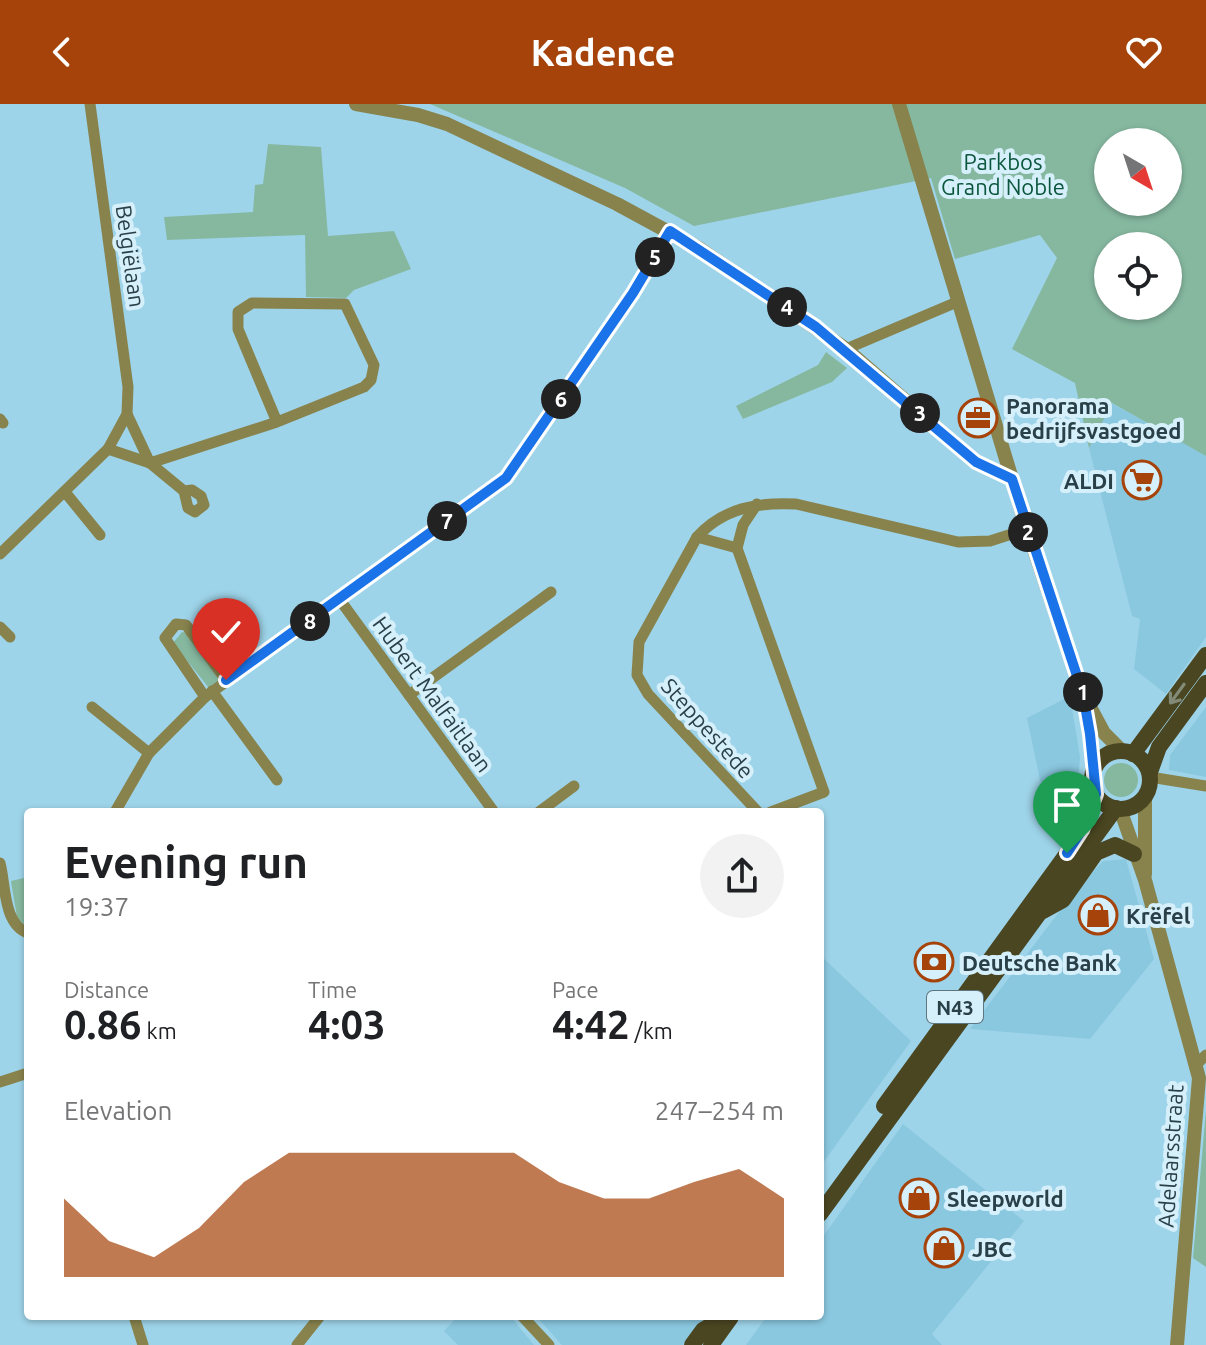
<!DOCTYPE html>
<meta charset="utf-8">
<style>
body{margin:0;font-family:Ubuntu,sans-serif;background:#f2f2f2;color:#202124;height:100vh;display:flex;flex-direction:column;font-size:30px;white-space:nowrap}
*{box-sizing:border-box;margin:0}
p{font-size:26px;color:#757577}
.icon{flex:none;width:44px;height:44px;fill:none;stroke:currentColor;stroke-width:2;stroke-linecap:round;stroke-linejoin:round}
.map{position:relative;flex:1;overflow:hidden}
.drawer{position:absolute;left:24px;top:704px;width:800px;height:512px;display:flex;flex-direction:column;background:#fff;border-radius:8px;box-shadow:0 2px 6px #0004}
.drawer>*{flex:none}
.needle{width:52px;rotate:141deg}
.controls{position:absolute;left:1094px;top:24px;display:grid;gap:16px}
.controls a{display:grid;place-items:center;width:88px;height:88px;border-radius:50%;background:#fff;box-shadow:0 2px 6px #0004;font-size:40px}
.pin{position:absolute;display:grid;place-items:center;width:68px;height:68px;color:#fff;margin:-82px -34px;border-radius:50% 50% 50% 0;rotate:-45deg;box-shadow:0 0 8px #0007}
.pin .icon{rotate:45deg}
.km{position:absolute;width:40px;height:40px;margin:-20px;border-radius:50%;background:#222;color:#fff;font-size:22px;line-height:40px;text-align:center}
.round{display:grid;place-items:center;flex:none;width:84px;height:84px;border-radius:42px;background:#f2f2f2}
.head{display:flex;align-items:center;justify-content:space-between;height:136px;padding:0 40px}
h1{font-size:44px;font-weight:700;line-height:60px}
.stats{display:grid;grid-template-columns:repeat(3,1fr);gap:12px;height:136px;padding:8px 40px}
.stats div{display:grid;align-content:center}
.stats b{font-size:40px;font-weight:700}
.stats small{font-size:22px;font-weight:400}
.stats p{font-size:22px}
.chart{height:224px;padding:16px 40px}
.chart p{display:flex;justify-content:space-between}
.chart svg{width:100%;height:144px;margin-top:8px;fill:#a6430a;opacity:.7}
header{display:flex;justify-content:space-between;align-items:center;height:104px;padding:0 40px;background:#a6430a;color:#fff;font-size:36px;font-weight:700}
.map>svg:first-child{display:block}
.built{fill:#8ac8e0}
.green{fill:#86b8a0;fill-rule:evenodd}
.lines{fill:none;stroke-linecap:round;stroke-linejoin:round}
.minor{stroke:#88834d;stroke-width:11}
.tertiary{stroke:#88834d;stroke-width:14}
.primary{stroke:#4a4621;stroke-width:16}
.oneway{stroke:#828a78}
.route-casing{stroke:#fff;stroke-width:16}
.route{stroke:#1a73e8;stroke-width:10}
.labels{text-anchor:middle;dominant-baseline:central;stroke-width:8;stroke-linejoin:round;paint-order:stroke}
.shield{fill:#d6f0fb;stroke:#5e757e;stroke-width:2}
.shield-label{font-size:20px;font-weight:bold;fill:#2a4049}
.park-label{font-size:22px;fill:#0a553b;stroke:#d6f0fb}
.street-label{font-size:22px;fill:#2a4049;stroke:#d6f0fb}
.poi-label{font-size:22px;font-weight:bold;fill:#2a4049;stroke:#d6f0fb;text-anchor:start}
</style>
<header><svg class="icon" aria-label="back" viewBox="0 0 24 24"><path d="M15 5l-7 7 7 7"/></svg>Kadence<svg class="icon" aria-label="heart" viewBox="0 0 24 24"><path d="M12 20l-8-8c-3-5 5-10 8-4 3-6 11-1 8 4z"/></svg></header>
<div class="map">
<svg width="1206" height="1241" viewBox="0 0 1206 1241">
<rect width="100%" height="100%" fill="#9ed4e9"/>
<!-- built -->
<g class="built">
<path d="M1111,299L1206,351V533L1166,590L1134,565L1140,515L1132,512L1089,344Z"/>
<path d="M1070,592L1080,653L1076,703L1064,727L1049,719L1027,614Z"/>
<path d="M1206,603V673L1169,666L1170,651Z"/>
<path d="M1126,755L1154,855L1090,935L970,925L1078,783L1103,757Z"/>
<path d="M820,851L911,937L820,1063Z"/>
<path d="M903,1020L1024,1117L932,1230L942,1241H746L767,1212H820V1137Z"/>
<path d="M458,1212H510L534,1241H458L444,1227Z"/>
<path d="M536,1212H706L683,1241H562Z"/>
</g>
<!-- green -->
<g class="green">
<path d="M430,0H1206V352L1112,299L1089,344L1075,279L1012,245L1057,154L1040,131L955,155L931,74L694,122L625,84ZM1108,38H1168V98H1108ZM1108,142H1168V202H1108Z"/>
<path d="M268,40L321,43L328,132L394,127L411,165L354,186L346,194L306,193L305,131L167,136L164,113L253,108L255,81L263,80Z"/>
<path d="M826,248L847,264L832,278L743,315L736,302L818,261Z"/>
<path d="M182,528L188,529L220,576L209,584L173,539Z"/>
<circle cx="1121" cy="676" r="17"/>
<path d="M28,773V824L17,813L11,777Z"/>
<path d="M1206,1006V1163L1193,1154Z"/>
</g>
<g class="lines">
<!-- minor -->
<g class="minor">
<path d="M846,245L957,198"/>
<path d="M127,310L150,359"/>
<path d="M0,315L3,319"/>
<path d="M108,345L150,359L184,387L192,386L201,392L204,401L195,408L188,404L184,387"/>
<path d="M150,359L277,318L364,283L371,276L374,261L345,200L252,199L238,208V225L277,318"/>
<path d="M65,388L100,431"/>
<path d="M757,400L743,421L737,444L824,688L771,708"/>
<path d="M697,433L639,538L637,571L648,590L758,708"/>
<path d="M737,444L697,433C723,404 758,398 796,400L958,438L990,437L1027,425"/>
<path d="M0,450L108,345L127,310L128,283L90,0"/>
<path d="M340,496L494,708"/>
<path d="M0,523L10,533"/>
<path d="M212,587L277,676"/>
<path d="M409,591L551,488"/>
<path d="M205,593L165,534L176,520L186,521L226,576"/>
<path d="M92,603L149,649"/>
<path d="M1150,673L1206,682"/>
<path d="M115,708L149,649L205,593L506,374L633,189L670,127"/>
<path d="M539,708L574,682"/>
<path d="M0,759C6,782 3,820 28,829"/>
<path d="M1196,961L1206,951"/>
<path d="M0,978L28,969"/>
<path d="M134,1212L143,1241"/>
<path d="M522,1212L549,1241"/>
<path d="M297,1241L320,1212"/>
</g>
<!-- tertiary -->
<g class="tertiary">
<path d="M356,0L418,11L447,20L617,100L700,145L846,245L976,358L1012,375"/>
<path d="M899,0L1027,425L1083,590L1095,664"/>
<path d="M1089,601L1104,629L1122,647"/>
<path d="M1145,694V770"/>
<path d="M1120,705L1145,776L1199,974L1177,1241"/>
</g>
<!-- primary -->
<g class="primary">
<circle cx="1121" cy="676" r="29"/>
<path d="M1133,650L1206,551"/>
<path d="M1150,668L1159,643L1206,579"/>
<path d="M1043,807L1063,796L1096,749L1115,741L1134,750"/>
<path d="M884,1002L1074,740L1096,690"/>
<path d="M820,1110L1116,704"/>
<path d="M692,1241L703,1226L727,1212"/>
<path d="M711,1241L731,1213"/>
</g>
</g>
<!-- one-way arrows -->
<defs><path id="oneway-shaft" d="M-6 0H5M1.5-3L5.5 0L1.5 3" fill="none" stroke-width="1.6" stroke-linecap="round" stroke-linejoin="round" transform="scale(2)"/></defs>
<use class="oneway" href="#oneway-shaft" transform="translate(1177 590) rotate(126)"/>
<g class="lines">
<!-- route casing -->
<g class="route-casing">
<path id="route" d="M226,576L506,374L633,189L670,127L816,223L976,358L1012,375L1083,590L1090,630L1096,690L1082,726L1067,749"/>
</g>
<!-- route -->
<use href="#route" class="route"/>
</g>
<!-- icons -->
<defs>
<g id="office-ring" transform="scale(2)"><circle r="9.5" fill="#d6f0fb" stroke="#a6430a" stroke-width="1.5"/><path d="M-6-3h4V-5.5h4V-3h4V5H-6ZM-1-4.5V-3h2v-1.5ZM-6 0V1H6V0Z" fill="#a6430a"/></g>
<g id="supermarket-ring" transform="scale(2)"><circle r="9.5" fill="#d6f0fb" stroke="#a6430a" stroke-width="1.5"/><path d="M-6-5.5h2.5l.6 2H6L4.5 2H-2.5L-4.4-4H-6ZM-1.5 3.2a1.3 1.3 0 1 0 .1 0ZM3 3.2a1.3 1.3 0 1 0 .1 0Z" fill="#a6430a"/></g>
<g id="shop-ring" transform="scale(2)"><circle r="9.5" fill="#d6f0fb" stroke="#a6430a" stroke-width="1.5"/><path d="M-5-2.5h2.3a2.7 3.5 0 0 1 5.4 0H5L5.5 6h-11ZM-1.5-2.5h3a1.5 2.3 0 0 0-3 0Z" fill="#a6430a"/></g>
<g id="bank-ring" transform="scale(2)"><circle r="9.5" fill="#d6f0fb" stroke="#a6430a" stroke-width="1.5"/><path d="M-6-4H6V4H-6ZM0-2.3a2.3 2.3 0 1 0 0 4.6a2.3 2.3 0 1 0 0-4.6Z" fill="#a6430a"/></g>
</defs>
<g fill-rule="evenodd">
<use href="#office-ring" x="978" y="314"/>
<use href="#supermarket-ring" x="1142" y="376"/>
<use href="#shop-ring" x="1098" y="811"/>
<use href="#bank-ring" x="934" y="858"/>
<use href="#shop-ring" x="919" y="1094"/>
<use href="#shop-ring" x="944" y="1144"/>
</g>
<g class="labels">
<!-- shield labels -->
<rect class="shield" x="927" y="887" width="56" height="32" rx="6"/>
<g class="shield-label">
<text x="955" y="903">N43</text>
</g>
<!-- park labels -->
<g class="park-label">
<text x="1003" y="57">Parkbos<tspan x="1003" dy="25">Grand Noble</tspan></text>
</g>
<!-- street labels -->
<g class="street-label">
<text transform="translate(131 152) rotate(82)">Belgiëlaan</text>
<text transform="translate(433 590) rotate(54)">Hubert Malfaitlaan</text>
<text transform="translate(708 624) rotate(48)">Steppestede</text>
<text transform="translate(1170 1052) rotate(-86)">Adelaarsstraat</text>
</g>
<!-- poi labels -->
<g class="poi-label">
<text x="1006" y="301">Panorama<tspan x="1006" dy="25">bedrijfsvastgoed</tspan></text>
<text x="1114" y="376" text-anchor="end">ALDI</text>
<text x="1126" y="811">Krëfel</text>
<text x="962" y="858">Deutsche Bank</text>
<text x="947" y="1094">Sleepworld</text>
<text x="972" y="1144">JBC</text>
</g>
</g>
</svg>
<div class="controls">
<a><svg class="needle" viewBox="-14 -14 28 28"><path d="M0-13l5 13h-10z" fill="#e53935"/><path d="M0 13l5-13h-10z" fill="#757577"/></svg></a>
<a><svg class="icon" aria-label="locate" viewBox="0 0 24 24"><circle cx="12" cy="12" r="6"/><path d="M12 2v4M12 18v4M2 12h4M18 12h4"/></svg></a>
</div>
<div class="pin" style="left:1067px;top:749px;background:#1e9e55"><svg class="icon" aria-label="arrive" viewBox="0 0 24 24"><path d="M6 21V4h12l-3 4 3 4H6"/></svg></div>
<div class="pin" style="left:226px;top:576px;background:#d93025"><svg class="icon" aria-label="check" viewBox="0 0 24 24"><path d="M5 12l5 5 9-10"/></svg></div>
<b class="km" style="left:1083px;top:588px">1</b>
<b class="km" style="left:1028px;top:428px">2</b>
<b class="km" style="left:920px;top:309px">3</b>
<b class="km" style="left:787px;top:203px">4</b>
<b class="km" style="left:655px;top:153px">5</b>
<b class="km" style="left:561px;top:295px">6</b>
<b class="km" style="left:447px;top:417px">7</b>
<b class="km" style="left:310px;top:517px">8</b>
<section class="drawer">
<div class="head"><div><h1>Evening run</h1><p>19:37</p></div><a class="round"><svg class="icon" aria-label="share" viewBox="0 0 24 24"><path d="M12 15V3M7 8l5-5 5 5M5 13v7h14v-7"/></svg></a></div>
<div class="stats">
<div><p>Distance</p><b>0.86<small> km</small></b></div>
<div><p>Time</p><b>4:03</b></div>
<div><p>Pace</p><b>4:42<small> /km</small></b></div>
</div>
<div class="chart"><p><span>Elevation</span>247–254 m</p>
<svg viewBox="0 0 160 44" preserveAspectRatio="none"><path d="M0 44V20L10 33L20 38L30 29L40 15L50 6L60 6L70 6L80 6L90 6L100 6L110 15L120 20L130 20L140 15L150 11L160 20V44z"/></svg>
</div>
</section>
</div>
